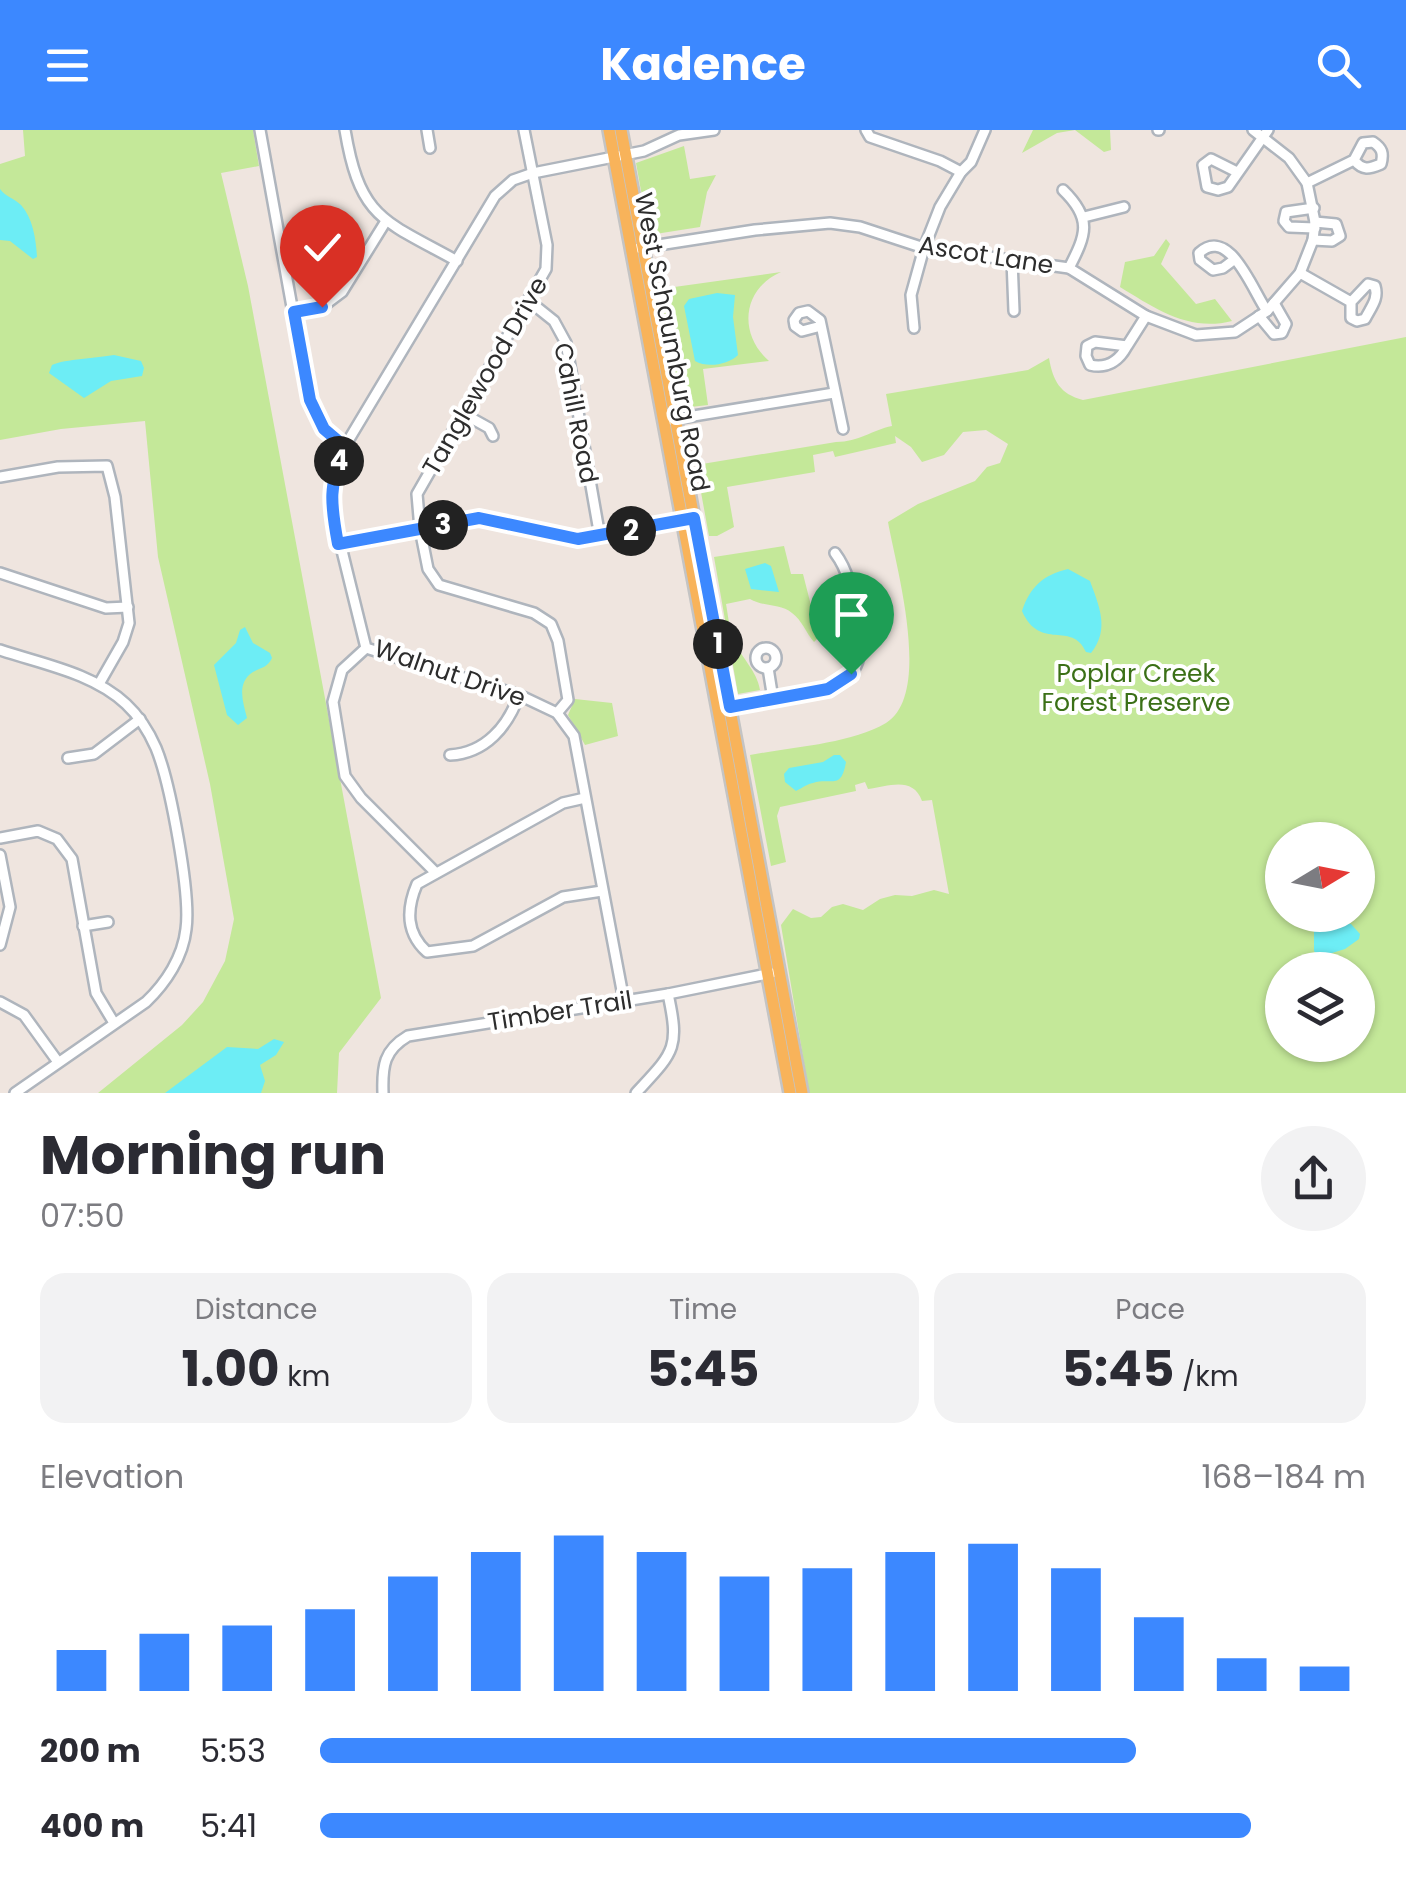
<!DOCTYPE html>
<meta charset="utf-8">
<style>
body{margin:0;font-family:Poppins,sans-serif;background:#f2f2f3;color:#2b2b33;height:100vh;display:flex;flex-direction:column;font-size:38px;white-space:nowrap}
*{box-sizing:border-box;margin:0}
p{font-size:32px;color:#7c7c81}
.icon{flex:none;width:55px;height:55px;fill:none;stroke:currentColor;stroke-width:2;stroke-linecap:round;stroke-linejoin:round}
.map{position:relative;height:963px;overflow:hidden}
.details{display:flex;flex-direction:column;background:#fff;flex:1}
.details>*{flex:none}
.needle{width:65px;rotate:80deg}
.controls{position:absolute;left:1265px;top:692px;display:grid;gap:20px}
.controls a{display:grid;place-items:center;width:110px;height:110px;border-radius:50%;background:#fff;box-shadow:0 2px 8px #0004;font-size:50px}
.pin{position:absolute;display:grid;place-items:center;width:85px;height:85px;color:#fff;margin:-102px -42px;border-radius:50% 50% 50% 0;rotate:-45deg;box-shadow:0 0 10px #0007}
.pin .icon{rotate:45deg}
.km{position:absolute;width:50px;height:50px;margin:-25px;border-radius:50%;background:#222;color:#fff;font-size:28px;line-height:50px;text-align:center}
.round{display:grid;place-items:center;flex:none;width:105px;height:105px;border-radius:52px;background:#f2f2f3}
.summary{display:flex;align-items:center;justify-content:space-between;height:170px;padding:0 40px}
h1{font-size:55px;font-weight:700;line-height:75px}
.stats{display:grid;grid-template-columns:repeat(3,1fr);gap:15px;height:170px;padding:10px 40px}
.stats div{display:grid;align-content:center;border-radius:25px;background:#f2f2f3;text-align:center}
.stats b{font-size:50px;font-weight:700}
.stats small{font-size:28px;font-weight:400}
.stats p{font-size:28px}
.chart{height:280px;padding:20px 40px}
.chart p{display:flex;justify-content:space-between}
.chart svg{width:100%;height:180px;margin-top:10px;stroke:#3c88ff;stroke-width:6}
ul{padding:0 40px;list-style:none;font-size:32px}
li{display:grid;grid-template-columns:160px 120px 1fr;align-items:center;height:75px}
li i{height:25px;border-radius:12px;background:#3c88ff}
header{display:flex;justify-content:space-between;align-items:center;height:130px;padding:0 40px;background:#3c88ff;color:#fff;font-size:45px;font-weight:700}
.map>svg:first-child{display:block}
.green{fill:#c4e899;fill-rule:evenodd}
.water{fill:#6dedf5}
.lines{fill:none;stroke-linecap:round;stroke-linejoin:round}
.minor-casing{stroke:#afb5bd;stroke-width:14}
.major-casing{stroke:#c4c4c4;stroke-width:16}
.minor{stroke:#fff;stroke-width:9}
.major{stroke:#f8b35a;stroke-width:11}
.route-casing{stroke:#fff;stroke-width:20}
.route{stroke:#3c88ff;stroke-width:12}
.labels{text-anchor:middle;dominant-baseline:central;stroke-width:8;stroke-linejoin:round;paint-order:stroke}
.street-label{font-size:25px;fill:#2d2d2d;stroke:#fff}
.park-label{font-size:25px;fill:#3b7017;stroke:#fff}
</style>
<header><svg class="icon" aria-label="menu" viewBox="0 0 24 24"><path d="M4 6h16M4 12h16M4 18h16"/></svg>Kadence<svg class="icon" aria-label="search" viewBox="0 0 24 24"><circle cx="10" cy="10" r="6"/><path d="M15 15l6 6"/></svg></header>
<div class="map">
<svg width="1406" height="963" viewBox="0 0 1406 963">
<rect width="100%" height="100%" fill="#efe5df"/>
<!-- green -->
<g class="green">
<path d="M23,0H253L259,36L221,43L248,156L381,868L339,923L337,963H98L182,895L203,872L225,831L234,789L210,654L158,427L145,291L61,299L0,310V34L25,26Z"/>
<path d="M1033,0H1110L1111,20L1104,22L1075,0L1057,3L1022,23Z"/>
<path d="M684,16L690,49L716,45L707,62L700,97L649,105L636,33Z"/>
<path d="M1166,109L1170,114L1161,134L1196,174L1215,169L1232,191C1189,202 1156,179 1120,157L1125,132L1154,126Z"/>
<path d="M781,142C742,159 738,204 769,231L703,239L708,275L682,278L660,159Z"/>
<path d="M1406,207V963H809L781,795L793,779L811,788L821,787L832,777L843,774L863,780L880,769L895,765L912,766L934,760L949,764L932,670L922,671C913,646 889,656 868,659L865,652L855,655L856,661L780,677L777,686L786,732L771,736L750,625C792,617 850,614 886,593C933,564 896,437 888,392L918,374L975,351L987,337L1000,333L1008,314L986,300L963,302L944,325L922,332L911,317L895,306L896,313L835,327L833,321L813,325L815,342L727,357L734,397L717,406H709L696,335L836,312C859,312 872,300 892,296L886,264L1028,240L1049,228C1053,251 1060,264 1083,270ZM1282,710H1358V785H1282ZM1282,840H1358V915H1282Z"/>
<path d="M784,416L791,444H803L819,507L814,512C806,503 802,490 792,483C780,473 763,477 750,469L726,474C728,484 729,498 733,508C740,527 757,540 760,560L738,564L714,427Z"/>
<path d="M575,569L612,573L618,606L585,615L568,585Z"/>
</g>
<!-- water -->
<g class="water">
<path d="M0,59C6,67 14,68 21,75C33,88 36,110 37,127L33,129L10,111L0,110Z"/>
<path d="M717,163L735,165L733,187L738,225C728,235 707,238 695,231L684,176L689,169Z"/>
<path d="M114,225L141,231L144,238L142,246L111,251L84,268L49,243L52,235C65,229 97,228 114,225Z"/>
<path d="M765,433L771,436L779,462L751,459L745,439Z"/>
<path d="M1068,439L1090,451C1099,476 1110,499 1091,523L1086,522C1072,490 1040,522 1022,481C1030,457 1043,445 1068,439Z"/>
<path d="M245,497L253,513L270,523L272,528C267,538 262,537 253,542C236,553 243,572 247,588L238,595L227,585L214,535L236,513L240,500Z"/>
<path d="M834,625H840L846,632C841,661 831,647 813,653C807,654 802,658 796,661L785,652L784,644L789,638L823,632Z"/>
<path d="M1336,791L1351,794L1360,804L1359,809L1345,819L1319,827L1314,821V800Z"/>
<path d="M274,909L284,912L276,925L260,935L265,951L261,963H165L227,917L258,919Z"/>
</g>
<g class="lines">
<!-- minor casing -->
<g class="minor-casing">
<g id="minor">
<path d="M260,0L309,271L324,299L345,316"/>
<path d="M345,0C360,89 383,90 457,131"/>
<path d="M427,0L430,18"/>
<path d="M524,0L547,115L546,139L417,364L420,399L428,439L439,455L534,483L551,494L558,511L568,570L557,583"/>
<path d="M866,0L870,7L940,31L961,42"/>
<path d="M1158,0H1159"/>
<path d="M1237,42L1211,29L1203,35L1207,57L1218,60L1228,57L1268,0"/>
<path d="M1307,53L1354,30C1363,41 1369,39 1381,34C1384,23 1382,18 1373,12L1363,13L1354,30"/>
<path d="M1063,60C1093,89 1086,105 1069,138"/>
<path d="M1314,78L1286,82L1284,91L1289,97L1315,98"/>
<path d="M1084,87L1124,77"/>
<path d="M1313,110L1332,111L1340,106L1336,94L1315,92"/>
<path d="M639,118L755,100L830,93L860,97L924,118L1069,138L1146,186L1196,205L1235,202L1267,181L1300,143L1313,110L1315,92L1307,53L1289,28L1253,0"/>
<path d="M1235,129L1223,138L1213,140L1200,130L1199,123C1230,95 1253,162 1267,181"/>
<path d="M1012,130L1014,181"/>
<path d="M1300,143L1351,172V188L1357,191L1365,189C1371,177 1379,169 1375,156L1368,154L1351,172"/>
<path d="M529,171L554,191L566,213L600,407"/>
<path d="M294,182L322,177L342,162L386,91"/>
<path d="M1259,186L1274,204L1282,203L1286,194L1274,173"/>
<path d="M821,196L802,201L795,196L794,190L799,183L808,181L820,190L843,299"/>
<path d="M914,198L911,165L924,118L940,77L961,42L971,32L985,0"/>
<path d="M1127,216C1119,231 1107,239 1090,235L1086,226L1087,216L1095,212L1127,216L1146,186"/>
<path d="M462,283L489,298L493,306"/>
<path d="M669,290L834,263"/>
<path d="M0,347L58,337L107,336L115,367L129,493L123,512L99,554"/>
<path d="M338,414L479,388L578,409L686,390"/>
<path d="M0,443L106,478L128,477"/>
<path d="M366,518L342,540L333,572L345,646L361,668L435,742"/>
<circle cx="766" cy="528" r="10"/>
<path d="M0,520C42,534 93,543 126,574C139,586 149,602 156,618C170,652 191,764 186,799C183,827 166,853 146,872L15,963"/>
<path d="M768,538L773,569"/>
<path d="M725,578C757,572 843,567 856,536C863,521 859,505 856,489C852,465 850,443 835,423"/>
<path d="M450,625C486,623 508,596 519,565"/>
<path d="M68,628L94,624L140,589"/>
<path d="M585,668L563,673L417,754C406,780 406,803 427,822L473,816L563,767L602,761"/>
<path d="M0,708L38,701L57,709L72,729L96,863L114,893"/>
<path d="M0,725L10,777L0,815"/>
<path d="M83,796L108,792"/>
<path d="M624,871L574,606L557,583L519,565L366,518L330,372L333,345L345,316L495,66L513,50L533,43L644,21L679,5L714,0"/>
<path d="M0,872L24,885L58,932"/>
<path d="M383,963C382,936 384,920 408,906L668,864L772,843"/>
<path d="M636,963C674,922 680,919 668,864"/>
</g>
</g>
<!-- major casing -->
<g class="major-casing">
<g id="major">
<path d="M609,0L790,963"/>
<path d="M621,0L802,963"/>
</g>
</g>
<!-- minor -->
<use href="#minor" class="minor"/>
<!-- major -->
<use href="#major" class="major"/>
</g>
<g class="lines">
<!-- route casing -->
<g class="route-casing">
<path id="route" d="M322,177L294,182L310,270L324,299L344,316C329,357 330,371 338,414L479,388L578,409L694,388L730,577L828,559L851,544"/>
</g>
<!-- route -->
<use href="#route" class="route"/>
</g>
<g class="labels">
<!-- street labels -->
<g class="street-label">
<text transform="translate(986 125) rotate(9)">Ascot Lane</text>
<text transform="translate(672 212) rotate(79)">West Schaumburg Road</text>
<text transform="translate(485 246) rotate(-60)">Tanglewood Drive</text>
<text transform="translate(576 283) rotate(79)">Cahill Road</text>
<text transform="translate(450 543) rotate(19)">Walnut Drive</text>
<text transform="translate(560 881) rotate(-9)">Timber Trail</text>
</g>
<!-- park labels -->
<g class="park-label">
<text x="1136" y="543">Poplar Creek<tspan x="1136" dy="29">Forest Preserve</tspan></text>
</g>
</g>
</svg>
<div class="controls">
<a><svg class="needle" viewBox="-14 -14 28 28"><path d="M0-13l5 13h-10z" fill="#e53935"/><path d="M0 13l5-13h-10z" fill="#7c7c81"/></svg></a>
<a><svg class="icon" aria-label="layers" viewBox="0 0 24 24"><path d="M12 4l9 5-9 5-9-5zM3 14l9 5 9-5"/></svg></a>
</div>
<div class="pin" style="left:851px;top:544px;background:#1e9e55"><svg class="icon" aria-label="arrive" viewBox="0 0 24 24"><path d="M6 21V4h12l-3 4 3 4H6"/></svg></div>
<div class="pin" style="left:322px;top:177px;background:#d93025"><svg class="icon" aria-label="check" viewBox="0 0 24 24"><path d="M5 12l5 5 9-10"/></svg></div>
<b class="km" style="left:718px;top:514px">1</b>
<b class="km" style="left:631px;top:401px">2</b>
<b class="km" style="left:443px;top:395px">3</b>
<b class="km" style="left:339px;top:331px">4</b>
</div>
<section class="details">
<div class="summary"><div><h1>Morning run</h1><p>07:50</p></div><a class="round"><svg class="icon" aria-label="share" viewBox="0 0 24 24"><path d="M12 15V3M7 8l5-5 5 5M5 13v7h14v-7"/></svg></a></div>
<div class="stats">
<div><p>Distance</p><b>1.00<small> km</small></b></div>
<div><p>Time</p><b>5:45</b></div>
<div><p>Pace</p><b>5:45<small> /km</small></b></div>
</div>
<div class="chart"><p><span>Elevation</span>168–184 m</p>
<svg viewBox="0 0 160 44" preserveAspectRatio="none"><path d="M5 44V34M15 44V30M25 44V28M35 44V24M45 44V16M55 44V10M65 44V6M75 44V10M85 44V16M95 44V14M105 44V10M115 44V8M125 44V14M135 44V26M145 44V36M155 44V38"/></svg>
</div>
<ul>
<li><b>200 m</b>5:53<i style="width:78%"></i></li>
<li><b>400 m</b>5:41<i style="width:89%"></i></li>
</ul>
</section>
